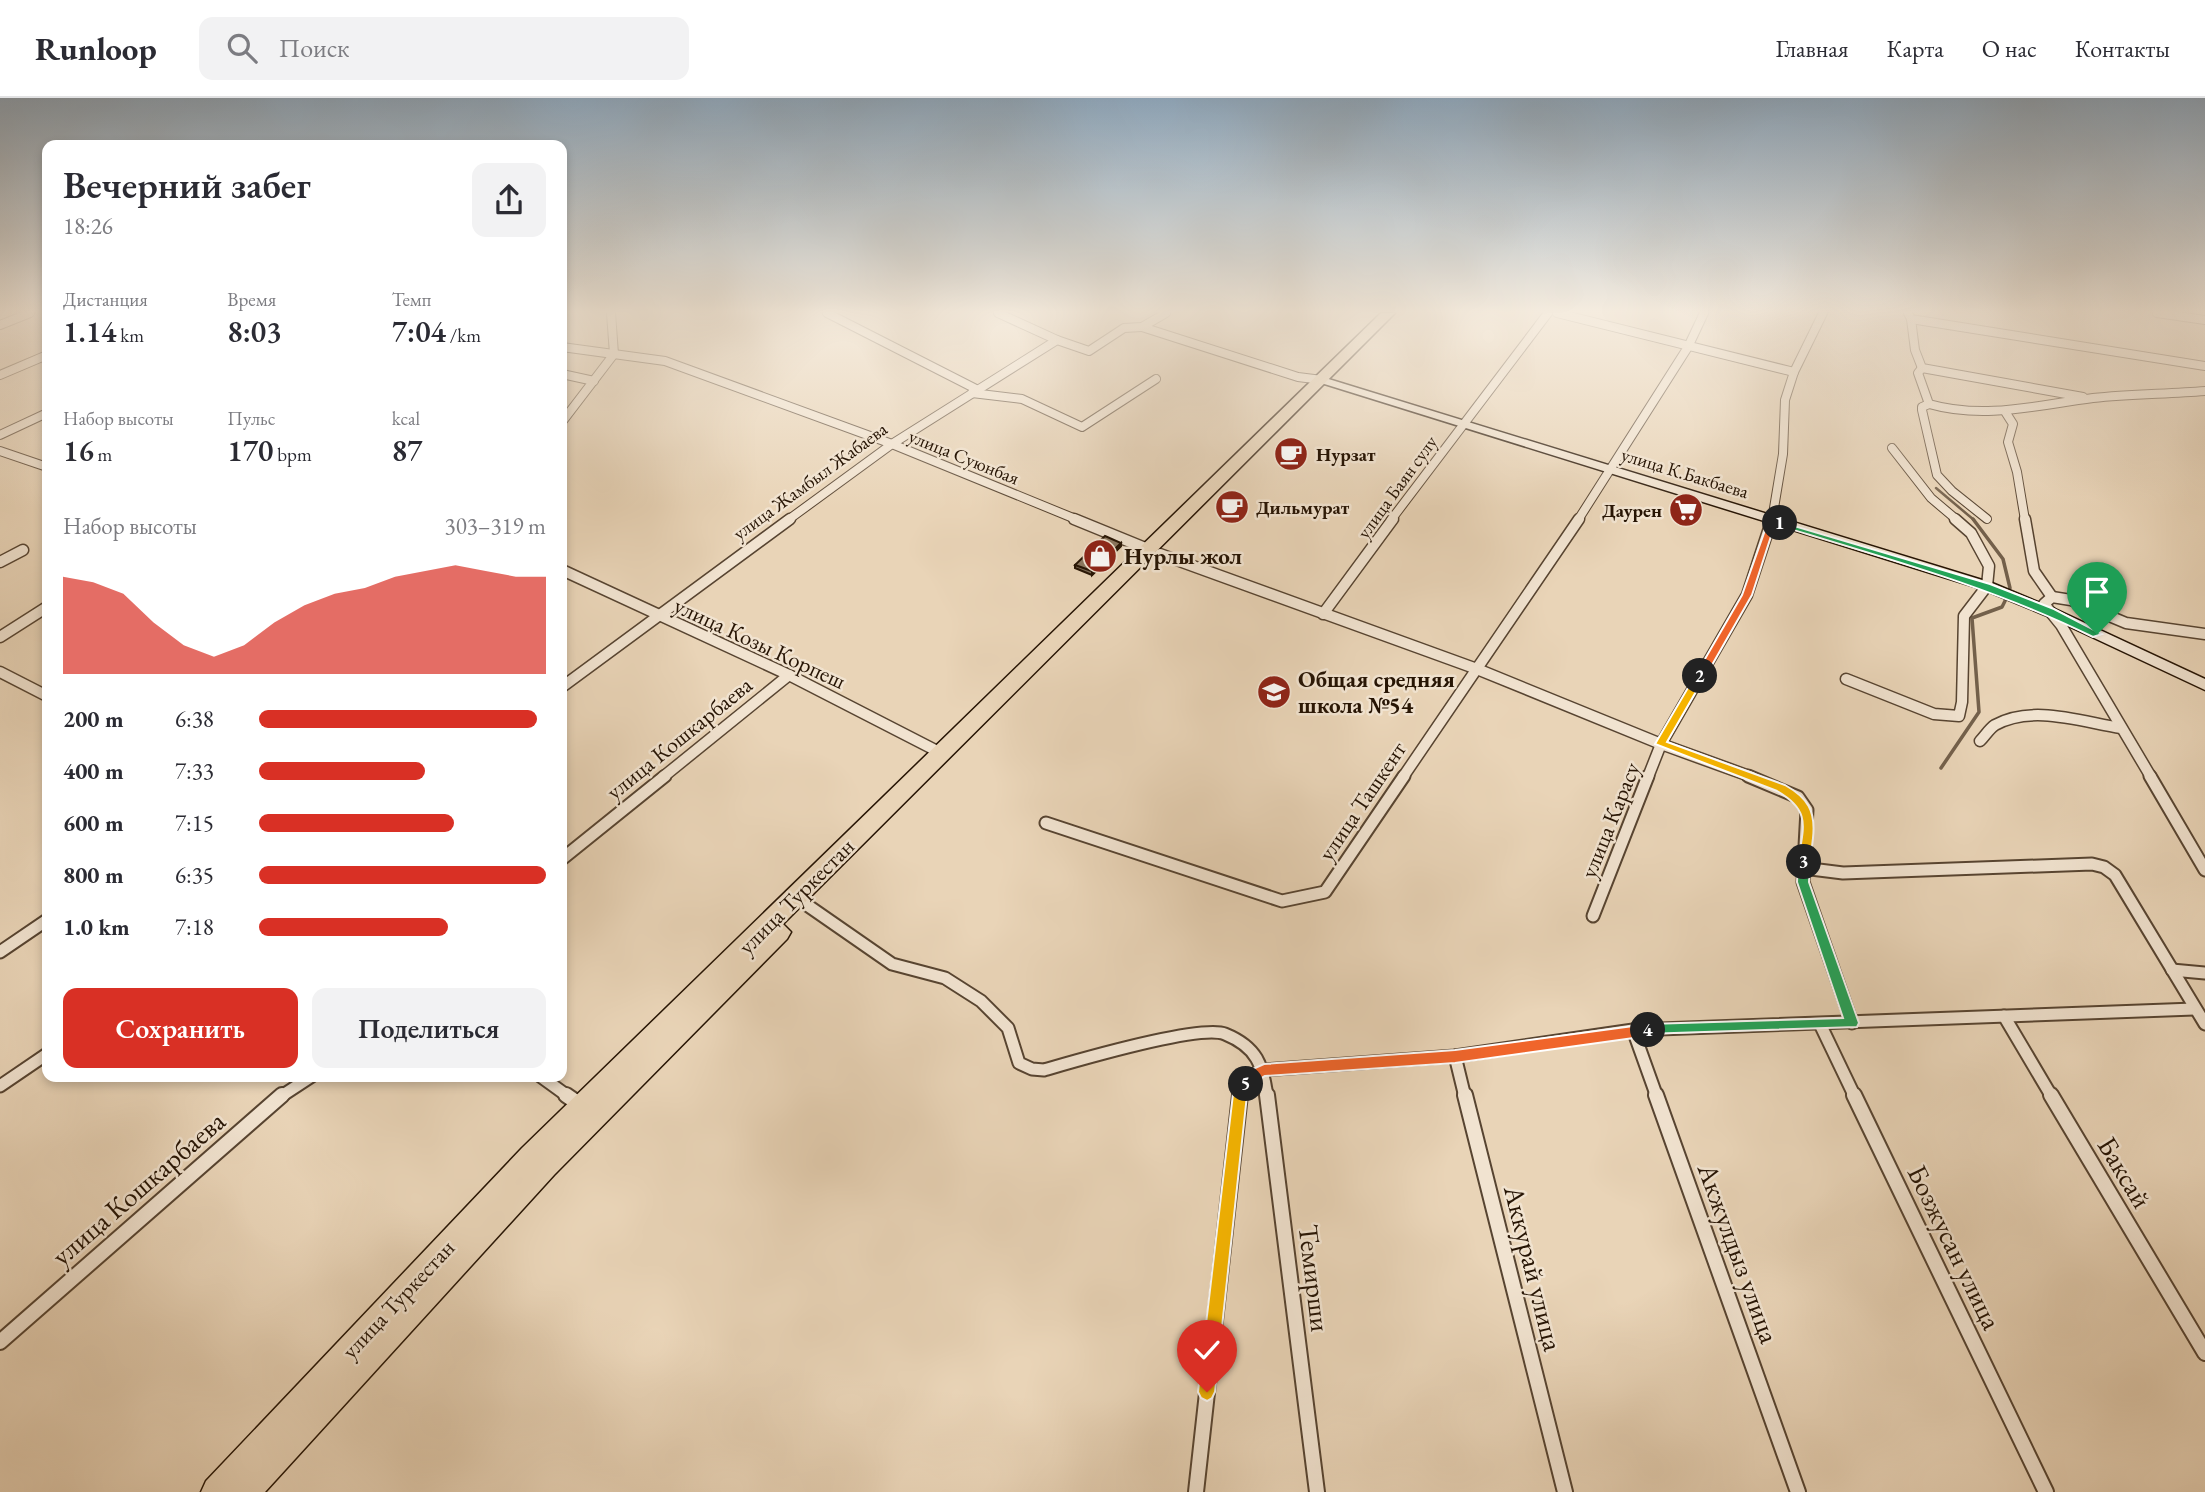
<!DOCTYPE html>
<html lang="ru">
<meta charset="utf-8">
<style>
body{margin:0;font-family:"EB Garamond",serif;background:#f2f2f3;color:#2b2b33;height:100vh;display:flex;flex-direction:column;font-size:26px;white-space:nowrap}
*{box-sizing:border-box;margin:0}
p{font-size:23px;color:#7c7c81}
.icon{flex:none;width:38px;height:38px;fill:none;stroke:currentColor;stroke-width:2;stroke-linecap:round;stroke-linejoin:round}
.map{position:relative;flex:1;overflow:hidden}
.panel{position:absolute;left:42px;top:42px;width:525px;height:942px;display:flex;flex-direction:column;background:#fff;border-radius:14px;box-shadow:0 4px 10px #0003}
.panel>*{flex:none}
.pin{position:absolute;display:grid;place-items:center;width:60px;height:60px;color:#fff;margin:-72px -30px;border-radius:50% 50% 50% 0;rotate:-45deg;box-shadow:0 0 7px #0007}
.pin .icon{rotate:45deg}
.km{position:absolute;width:35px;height:35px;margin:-18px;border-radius:50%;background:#222;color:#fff;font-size:19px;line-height:35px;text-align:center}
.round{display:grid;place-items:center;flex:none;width:74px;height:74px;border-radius:14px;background:#f2f2f3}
.head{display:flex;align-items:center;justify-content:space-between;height:119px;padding:0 21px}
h1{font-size:38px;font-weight:600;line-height:52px}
.stats{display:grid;grid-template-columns:repeat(3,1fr);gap:10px;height:119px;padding:7px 21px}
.stats div{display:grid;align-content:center}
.stats b{font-size:30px;font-weight:600}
.stats small{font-size:19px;font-weight:400}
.stats p{font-size:19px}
.chart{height:196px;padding:14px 21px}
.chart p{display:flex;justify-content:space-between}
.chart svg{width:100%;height:126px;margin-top:7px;fill:#d93025;opacity:.7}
.action{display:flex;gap:14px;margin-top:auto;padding:14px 21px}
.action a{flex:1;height:80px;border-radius:14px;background:#d93025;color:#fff;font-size:28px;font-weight:600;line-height:80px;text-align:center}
.action a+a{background:#f2f2f3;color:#2b2b33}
ul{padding:0 21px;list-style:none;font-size:23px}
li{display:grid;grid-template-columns:112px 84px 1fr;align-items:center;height:52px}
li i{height:18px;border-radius:9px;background:#d93025}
header{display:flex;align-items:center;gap:42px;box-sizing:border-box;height:98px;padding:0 35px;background:#fff;border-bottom:2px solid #e1e1e2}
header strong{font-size:33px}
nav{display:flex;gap:38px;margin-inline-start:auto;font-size:24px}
.search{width:490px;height:63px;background:#f2f2f3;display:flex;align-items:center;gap:18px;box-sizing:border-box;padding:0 24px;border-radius:14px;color:#7c7c81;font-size:26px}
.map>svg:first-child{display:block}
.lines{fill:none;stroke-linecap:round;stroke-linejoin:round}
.stream-far1{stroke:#73604b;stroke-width:2.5}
.stream{stroke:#73604b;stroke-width:3.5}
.street-far3-casing{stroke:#574431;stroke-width:10}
.street-far2-casing{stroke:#574431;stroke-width:13}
.street-far1-casing{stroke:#574431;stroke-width:15}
.street-casing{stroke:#574431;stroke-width:18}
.secondary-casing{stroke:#261404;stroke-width:3}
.highway-casing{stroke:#261404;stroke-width:3}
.street-far3{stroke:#f1e3d0;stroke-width:8}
.street-far2{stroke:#f1e3d0;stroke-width:10}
.street-far1{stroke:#f1e3d0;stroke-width:11}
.street{stroke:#f1e3d0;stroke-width:14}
.secondary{fill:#f1e3d0;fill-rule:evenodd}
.highway{fill:#e9d4b7;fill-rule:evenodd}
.wall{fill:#786753;stroke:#261404;stroke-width:2}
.shaded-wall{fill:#615444;stroke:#261404;stroke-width:2}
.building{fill:#8b7861;stroke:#261404;stroke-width:2}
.split-1{fill:#22a559;stroke:#fff;stroke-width:2}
.split-2{fill:#f0652b;stroke:#fff;stroke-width:2}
.split-3{fill:#f5b400;stroke:#fff;stroke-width:2}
.split-4{fill:#22a559;stroke:#fff;stroke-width:2}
.split-5{fill:#f0652b;stroke:#fff;stroke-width:2}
.split-6{fill:#f5b400;stroke:#fff;stroke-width:2}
.labels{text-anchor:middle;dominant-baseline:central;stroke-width:5;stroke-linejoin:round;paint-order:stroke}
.far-poi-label{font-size:19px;font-weight:bold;fill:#261404;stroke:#f1e3d0;text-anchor:start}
.far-street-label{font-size:19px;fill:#261404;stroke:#f1e3d0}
.poi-label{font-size:23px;font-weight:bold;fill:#261404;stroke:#f1e3d0;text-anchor:start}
.street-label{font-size:23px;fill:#261404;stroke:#f1e3d0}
.near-street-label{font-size:28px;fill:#261404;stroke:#f1e3d0}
</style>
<header>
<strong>Runloop</strong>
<div class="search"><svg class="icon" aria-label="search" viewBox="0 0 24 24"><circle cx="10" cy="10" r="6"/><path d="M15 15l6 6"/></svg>Поиск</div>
<nav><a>Главная</a><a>Карта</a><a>О нас</a><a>Контакты</a></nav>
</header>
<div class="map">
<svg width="2205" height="1394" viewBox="0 0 2205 1394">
<rect width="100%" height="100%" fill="#e9d4b7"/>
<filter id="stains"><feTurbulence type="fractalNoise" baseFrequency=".00286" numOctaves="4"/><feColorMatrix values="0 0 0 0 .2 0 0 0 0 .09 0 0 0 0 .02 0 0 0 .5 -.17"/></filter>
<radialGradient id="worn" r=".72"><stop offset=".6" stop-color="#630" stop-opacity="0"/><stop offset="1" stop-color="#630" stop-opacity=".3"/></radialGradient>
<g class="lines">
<!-- stream-far1 -->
<path class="stream-far1" d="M1936,390L1974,422"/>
<!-- stream -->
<g class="stream">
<path d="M1973,421L2003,461L2010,490"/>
<path d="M1941,670L1979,614L1972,520L2002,509L2006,501"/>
</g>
<!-- street-far3 casing -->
<g class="street-far3-casing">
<g id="street-far3">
<path d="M827,215L978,292"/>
<path d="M998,215L1057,242"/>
<path d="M1557,215L1794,274"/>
<path d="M1908,215L1911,221L2205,268"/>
<path d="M2157,215L2205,222"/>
<path d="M1911,221L1915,252L1922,270L2083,299"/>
<path d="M0,227L30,215"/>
<path d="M1142,229L1298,279L1322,282"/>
<path d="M562,249L665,263L892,346L1078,422"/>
<path d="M1922,270L1918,275L1929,306C1985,322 2037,307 2093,300C2130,296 2168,296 2205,293"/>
<path d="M562,276L594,283"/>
<path d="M0,277L47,257"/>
<path d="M972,295L1022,301L1082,329L1156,281"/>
<path d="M1929,306L1922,309V312L1937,377L1952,393L1987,421"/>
<path d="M2006,315L2013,326L2008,344L2017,374L2025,422"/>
<path d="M562,324L614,256L611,215"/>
<path d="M0,337L47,315"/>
<path d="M1892,350L1931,400L1957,422"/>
<path d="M0,353L47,369"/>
<path d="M788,422L892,346L1057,242L1089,253L1124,230L1142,229L1166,215"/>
<path d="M1391,422L1548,215"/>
<path d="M1578,422L1688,249L1704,215"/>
<path d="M1772,422L1783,356L1785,302L1794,274L1823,215"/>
</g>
</g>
<!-- street-far2 casing -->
<g class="street-far2-casing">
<g id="street-far2">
<path d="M1074,421L1150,452"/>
<path d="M2025,421L2034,473L2052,499"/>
<path d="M1160,456L1477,571L1661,646L1752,679"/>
<path d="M0,464L23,452"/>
<path d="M562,472L789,577L941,655"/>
<path d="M1323,516L1393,421"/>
<path d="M0,539L47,509"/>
<path d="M0,574L47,598"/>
<path d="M1846,581L1934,616L1959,618L1962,604L1964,518L1987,488L1989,468L1971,435L1955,421"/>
<path d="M562,589L790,421"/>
<path d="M1980,643C1985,638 1989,631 1995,627C2032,606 2082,624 2121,630"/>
<path d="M663,679L789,577"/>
<path d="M1403,679L1579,421"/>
<path d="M1648,679L1661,646L1747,497L1772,421"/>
<path d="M2151,679L2061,527L2044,506L2052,499L2071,502L2126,525L2205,536"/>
</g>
</g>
<!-- street-far1 casing -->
<g class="street-far1-casing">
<g id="street-far1">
<path d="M1748,678L1798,699L1807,712L1803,784L1852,925"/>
<path d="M2150,678L2205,772"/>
<path d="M1046,725L1282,803L1325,794L1404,678"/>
<path d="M562,761L665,678"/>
<path d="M1803,770L1843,775L2092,766L2104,769L2115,777L2205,926"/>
<path d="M807,807L892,866L945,880L981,903L1008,930L1019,965L1032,971L1044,972C1075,963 1200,926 1225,936C1257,949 1263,967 1267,999"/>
<path d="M1593,818L1648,678"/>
<path d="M0,854L47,822"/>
<path d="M2172,872L2205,875"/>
<path d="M2004,918L2052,999"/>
<path d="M1820,926L1855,999"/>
<path d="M1633,932L1657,999"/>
<path d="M1455,958L1465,999"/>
<path d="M540,978L569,999"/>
<path d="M0,988L47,956"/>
<path d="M280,999L312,978"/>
<path d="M1240,999L1250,978L1264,972L1455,958L1633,932L2194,911"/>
</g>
</g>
<!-- street casing -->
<g class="street-casing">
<g id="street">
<path d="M566,997L582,1008"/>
<path d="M1267,997L1317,1394"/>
<path d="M1465,997L1565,1394"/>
<path d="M1656,997L1798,1394"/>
<path d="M1854,997L2046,1394"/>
<path d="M2051,997L2205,1255"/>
<path d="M0,1244L282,997"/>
<path d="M1196,1394L1240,997"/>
</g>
</g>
<!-- secondary casing -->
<g class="secondary-casing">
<path id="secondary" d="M1322,279L1992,485L2055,511L2205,581V592L2045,517L1982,491L1318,284L1317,282Z"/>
</g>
<!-- highway casing -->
<g class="highway-casing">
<path id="highway" d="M1381,215H1395L783,826L791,834L787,841L554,1077L265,1394H201L206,1383L522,1050Z"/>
</g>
<!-- street-far3 -->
<use href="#street-far3" class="street-far3"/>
<!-- street-far2 -->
<use href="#street-far2" class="street-far2"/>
<!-- street-far1 -->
<use href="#street-far1" class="street-far1"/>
<!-- street -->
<use href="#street" class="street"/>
<!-- secondary -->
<use href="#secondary" class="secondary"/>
<!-- highway -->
<use href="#highway" class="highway"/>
</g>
<!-- wall -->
<path class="wall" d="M1121,448L1092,477L1075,470V467Z"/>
<!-- shaded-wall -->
<path class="shaded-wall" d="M1121,445V448L1092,477V473Z"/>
<!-- building -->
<path class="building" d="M1105,438L1121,445L1092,473L1075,467Z"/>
<!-- sky -->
<linearGradient id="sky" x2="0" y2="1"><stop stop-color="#8ea7bc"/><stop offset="0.52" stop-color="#f5ecdf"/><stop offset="1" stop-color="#f5ecdf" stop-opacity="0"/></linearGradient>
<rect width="2205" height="410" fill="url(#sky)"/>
<!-- split-1 -->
<path class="split-1" d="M1777,423L1990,486L2054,511L2102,536L2093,539C1992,489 1885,460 1777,427Z"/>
<!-- split-2 -->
<path class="split-2" d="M1769,421L1785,425L1775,426L1752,497L1704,581H1696L1695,578L1742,497Z"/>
<!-- split-3 -->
<path class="split-3" d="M1700,575L1705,578L1667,644L1785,687C1808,700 1816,713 1813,740C1812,750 1811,759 1808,768H1799L1798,764C1803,729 1812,713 1777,693L1655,646L1696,576Z"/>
<!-- split-4 -->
<path class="split-4" d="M1804,760L1810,764L1809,784L1859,925L1857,929L1644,936V928L1648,926L1843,920L1797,784L1798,764Z"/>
<!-- split-5 -->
<path class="split-5" d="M1648,926L1655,932L1648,938L1455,965L1265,978C1257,982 1253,990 1246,993L1239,986L1246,974L1264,966L1455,952Z"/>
<!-- split-6 -->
<path class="split-6" d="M1246,980L1252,986L1247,997L1215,1294L1212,1300L1207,1303L1201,1300L1198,1294L1233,996L1241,982Z"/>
<!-- icons -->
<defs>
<g id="cafe-disc" transform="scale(1.75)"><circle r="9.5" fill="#8f2418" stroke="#f1e3d0"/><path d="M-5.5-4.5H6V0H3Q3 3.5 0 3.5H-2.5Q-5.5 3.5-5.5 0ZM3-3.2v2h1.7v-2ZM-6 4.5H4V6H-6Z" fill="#fff"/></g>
<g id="supermarket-disc" transform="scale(1.75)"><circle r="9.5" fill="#8f2418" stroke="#f1e3d0"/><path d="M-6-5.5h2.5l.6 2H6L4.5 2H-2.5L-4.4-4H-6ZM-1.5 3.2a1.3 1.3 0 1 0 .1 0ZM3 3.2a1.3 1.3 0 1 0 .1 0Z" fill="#fff"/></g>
<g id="shop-disc" transform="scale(1.75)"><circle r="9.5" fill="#8f2418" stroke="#f1e3d0"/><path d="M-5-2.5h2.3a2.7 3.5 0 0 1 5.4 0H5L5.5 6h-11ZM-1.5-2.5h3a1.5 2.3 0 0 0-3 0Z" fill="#fff"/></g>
<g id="school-disc" transform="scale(1.75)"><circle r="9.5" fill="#8f2418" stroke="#f1e3d0"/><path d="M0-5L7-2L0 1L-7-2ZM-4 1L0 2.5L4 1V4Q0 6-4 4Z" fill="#fff"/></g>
</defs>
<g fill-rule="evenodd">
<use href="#cafe-disc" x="1291" y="356"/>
<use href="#cafe-disc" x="1232" y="409"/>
<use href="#supermarket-disc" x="1686" y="412"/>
<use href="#shop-disc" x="1100" y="458"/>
<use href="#school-disc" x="1274" y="594"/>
</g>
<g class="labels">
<!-- far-poi labels -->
<g class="far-poi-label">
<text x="1316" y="356">Нурзат</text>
<text x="1256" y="409">Дильмурат</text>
<text x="1662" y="412" text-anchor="end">Даурен</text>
</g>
<!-- far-street labels -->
<g class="far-street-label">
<text transform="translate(964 359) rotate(22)">улица Суюнбая</text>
<text transform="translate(1685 375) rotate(17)">улица К.Бакбаева</text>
<text transform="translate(810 383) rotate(-36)">улица Жамбыл Жабаева</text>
<text transform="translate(1397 389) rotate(-54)">улица Баян сулу</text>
</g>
<!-- poi labels -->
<g class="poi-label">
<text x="1124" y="458">Нурлы жол</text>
<text x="1298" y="581">Общая средняя<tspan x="1298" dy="26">школа №54</tspan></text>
</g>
<!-- street labels -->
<g class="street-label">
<text transform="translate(760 545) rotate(25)">улица Козы Корпеш</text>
<text transform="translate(679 640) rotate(-39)">улица Кошкарбаева</text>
<text transform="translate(1362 703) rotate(-56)">улица Ташкент</text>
<text transform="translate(1610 722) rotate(-68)">улица Карасу</text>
<text transform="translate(796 798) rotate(-45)">улица Туркестан</text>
<text transform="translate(398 1201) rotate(-47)">улица Туркестан</text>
</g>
<!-- near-street labels -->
<g class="near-street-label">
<text transform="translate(2125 1074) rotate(59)">Баксай</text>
<text transform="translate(138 1090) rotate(-41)">улица Кошкарбаева</text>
<text transform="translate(1955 1149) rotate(64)">Бозжусан улица</text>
<text transform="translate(1739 1155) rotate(70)">Акжулдыз улица</text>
<text transform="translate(1534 1170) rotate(76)">Аккурай улица</text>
<text transform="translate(1315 1180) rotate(83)">Темирши</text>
</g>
</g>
<rect width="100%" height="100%" filter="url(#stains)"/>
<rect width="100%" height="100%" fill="url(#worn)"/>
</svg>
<div class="pin" style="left:2097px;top:536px;background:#1e9e55"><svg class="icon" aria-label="arrive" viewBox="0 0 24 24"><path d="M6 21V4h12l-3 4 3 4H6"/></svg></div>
<div class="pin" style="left:1207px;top:1294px;background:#d93025"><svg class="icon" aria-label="check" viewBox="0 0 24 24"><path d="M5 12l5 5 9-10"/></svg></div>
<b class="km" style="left:1780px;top:425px">1</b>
<b class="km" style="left:1700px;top:578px">2</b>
<b class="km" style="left:1804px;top:764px">3</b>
<b class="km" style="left:1648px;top:932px">4</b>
<b class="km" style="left:1246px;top:986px">5</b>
<section class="panel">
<div class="head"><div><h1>Вечерний забег</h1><p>18:26</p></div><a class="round"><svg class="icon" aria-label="share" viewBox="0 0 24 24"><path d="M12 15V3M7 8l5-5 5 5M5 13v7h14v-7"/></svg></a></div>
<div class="stats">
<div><p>Дистанция</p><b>1.14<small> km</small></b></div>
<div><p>Время</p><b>8:03</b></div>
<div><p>Темп</p><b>7:04<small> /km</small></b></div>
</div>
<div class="stats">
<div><p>Набор высоты</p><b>16<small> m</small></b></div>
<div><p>Пульс</p><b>170<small> bpm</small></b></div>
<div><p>kcal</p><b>87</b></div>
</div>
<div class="chart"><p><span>Набор высоты</span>303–319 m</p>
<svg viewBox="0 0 160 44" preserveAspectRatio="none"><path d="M0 44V10L10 12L20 16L30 26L40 34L50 38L60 34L70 26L80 20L90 16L100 14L110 10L120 8L130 6L140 8L150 10L160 10V44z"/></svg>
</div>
<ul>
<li><b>200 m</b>6:38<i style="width:97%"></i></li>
<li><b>400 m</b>7:33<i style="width:58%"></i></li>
<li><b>600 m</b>7:15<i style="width:68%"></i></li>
<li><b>800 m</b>6:35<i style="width:100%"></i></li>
<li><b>1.0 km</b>7:18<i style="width:66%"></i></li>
</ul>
<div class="action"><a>Сохранить</a><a>Поделиться</a></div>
</section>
</div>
